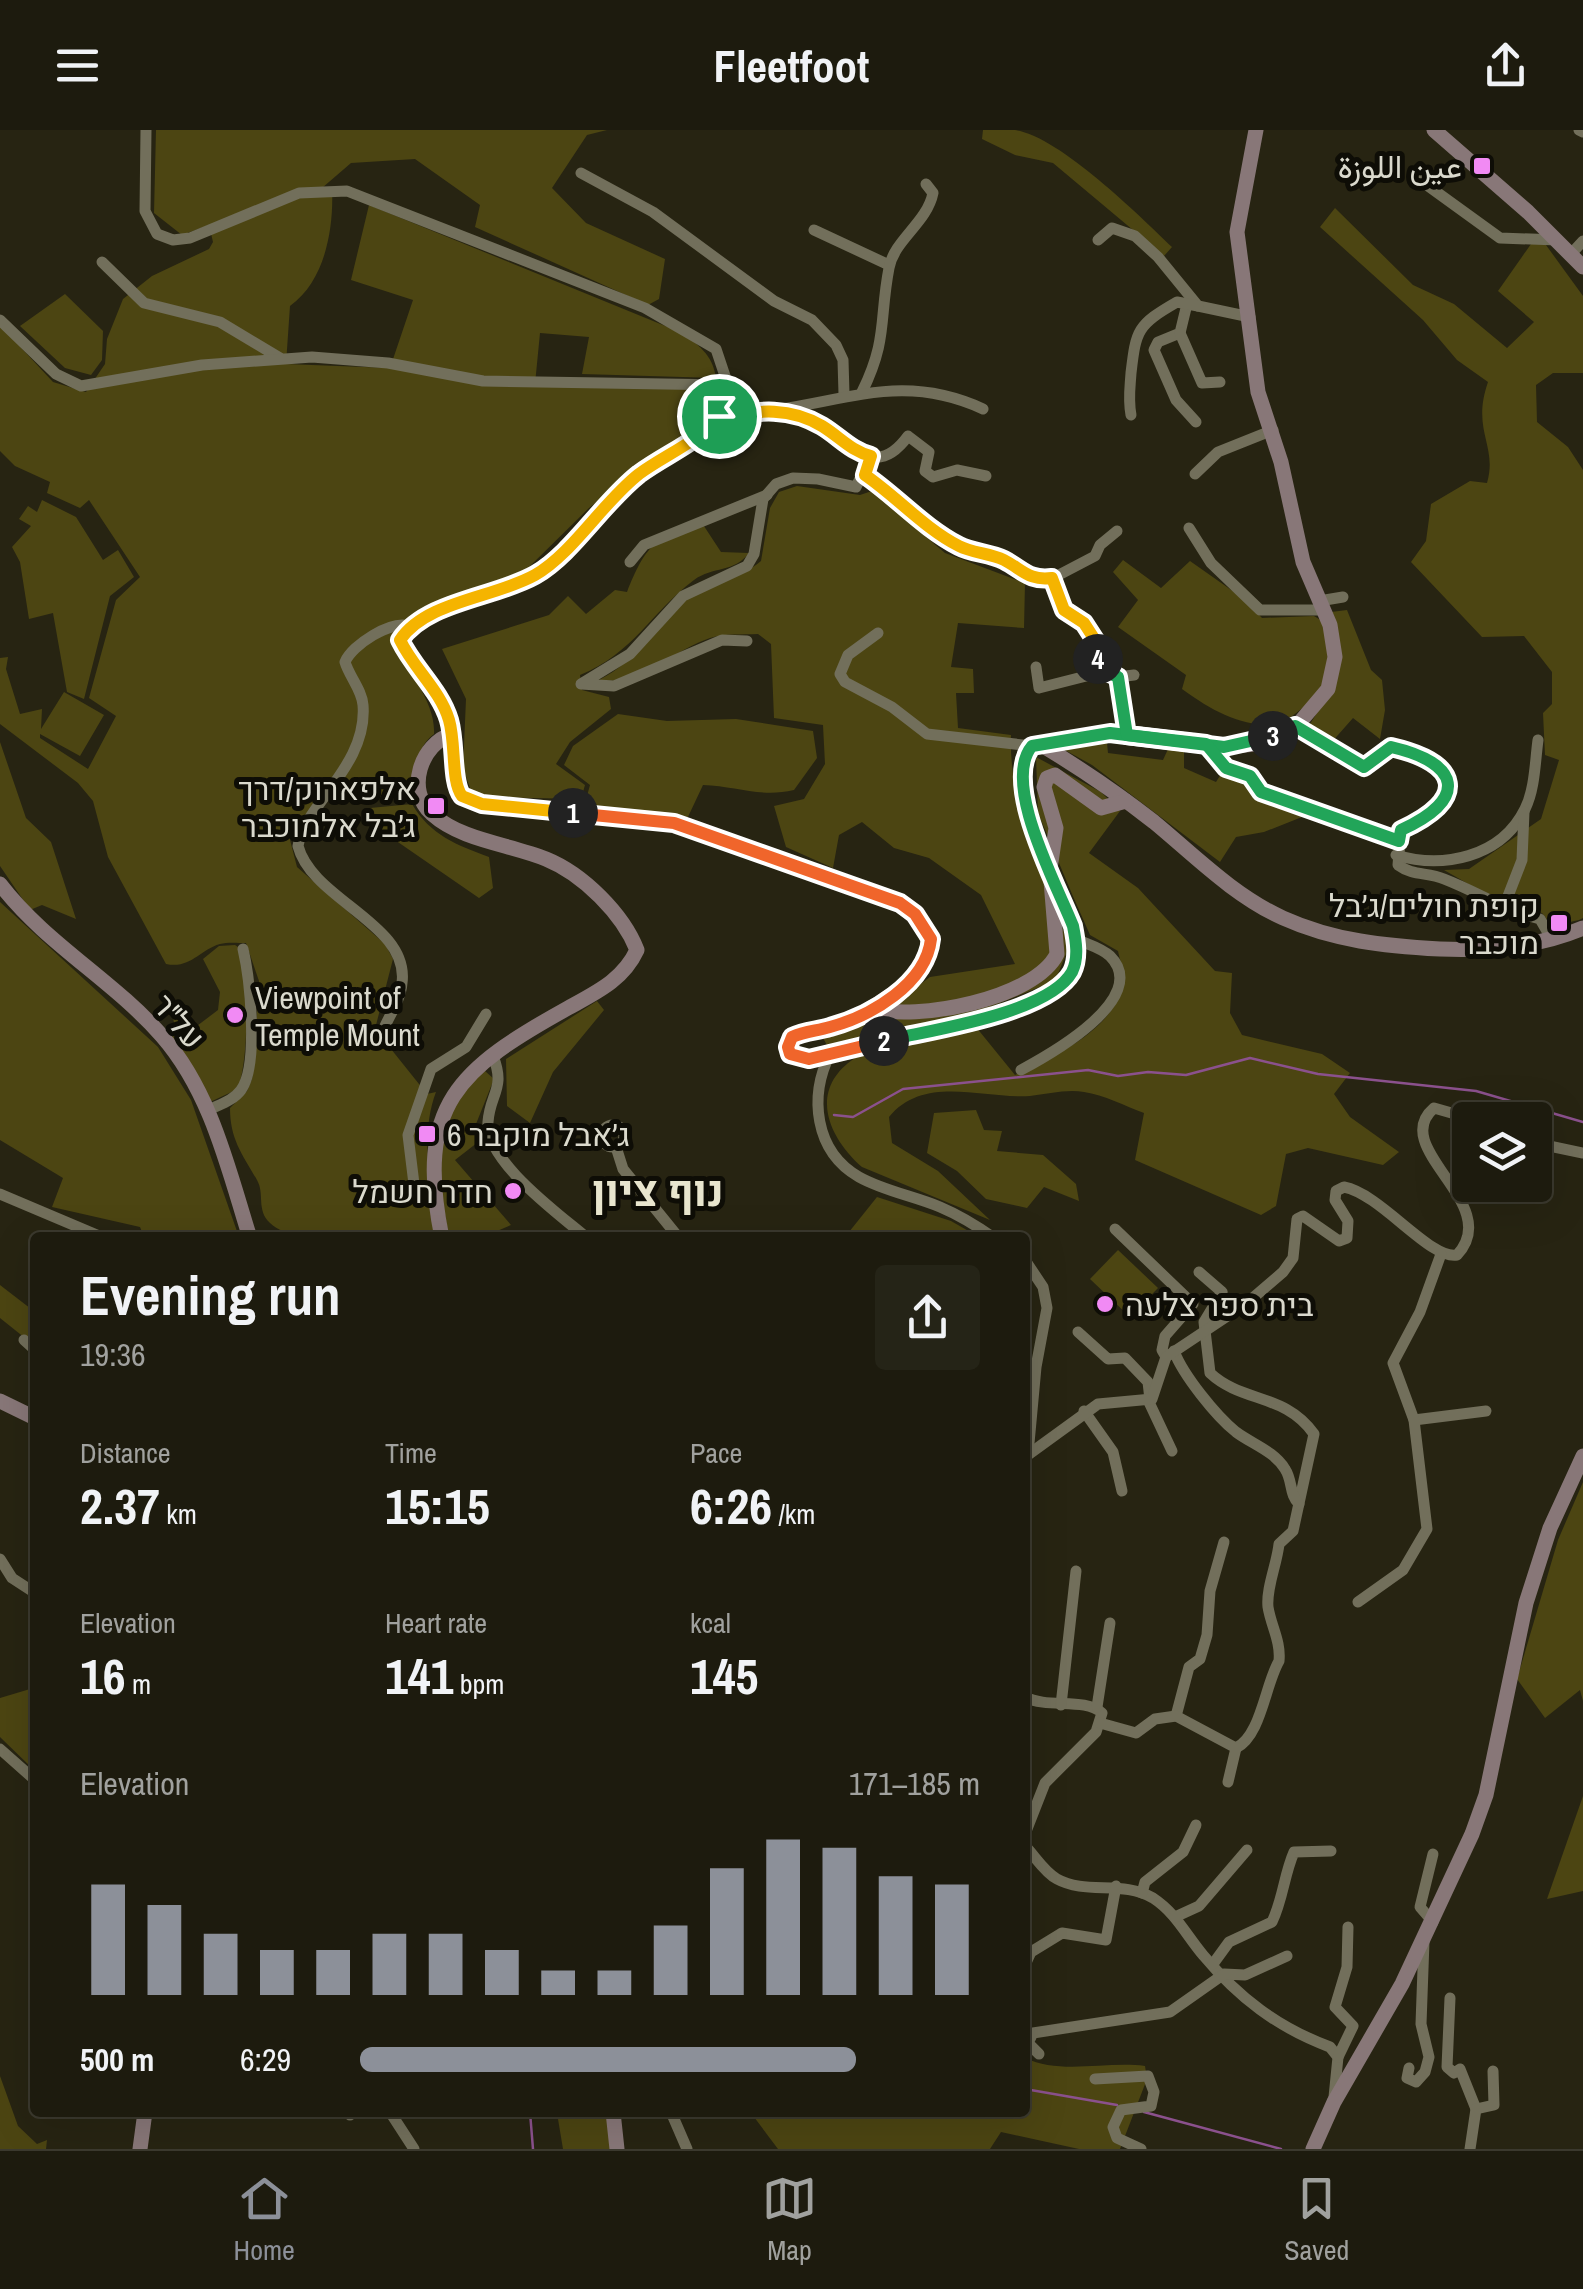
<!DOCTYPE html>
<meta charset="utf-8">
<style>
body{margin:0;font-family:"Archivo Narrow",Vazirmatn,Heebo,sans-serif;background:#252417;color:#f1f3f6;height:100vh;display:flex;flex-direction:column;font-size:38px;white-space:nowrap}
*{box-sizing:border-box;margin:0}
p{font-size:32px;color:#a0a19e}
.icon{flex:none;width:55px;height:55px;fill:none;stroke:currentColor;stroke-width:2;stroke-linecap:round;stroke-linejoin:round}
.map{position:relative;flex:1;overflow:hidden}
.panel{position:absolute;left:30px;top:1102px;width:1000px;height:885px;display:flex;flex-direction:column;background:#1d1b0e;border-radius:10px;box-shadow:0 10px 40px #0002,0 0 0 2px #3b392e}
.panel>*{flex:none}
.buttons{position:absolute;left:1452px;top:972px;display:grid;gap:20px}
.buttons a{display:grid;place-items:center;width:100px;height:100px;border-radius:10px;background:#1d1b0e;box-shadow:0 10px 40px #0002,0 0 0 2px #3b392e;font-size:50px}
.pin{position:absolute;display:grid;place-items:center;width:85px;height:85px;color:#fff;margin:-42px;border:5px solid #fff;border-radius:50%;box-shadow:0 2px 10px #0007}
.km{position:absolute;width:50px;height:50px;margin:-25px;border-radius:50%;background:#222;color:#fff;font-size:28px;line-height:50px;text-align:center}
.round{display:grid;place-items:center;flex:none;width:105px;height:105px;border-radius:10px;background:#252417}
.summary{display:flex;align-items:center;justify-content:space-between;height:170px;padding:0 50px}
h1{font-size:55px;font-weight:800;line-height:75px}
.stats{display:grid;grid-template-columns:repeat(3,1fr);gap:15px;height:170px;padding:10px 50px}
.stats div{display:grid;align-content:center}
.stats b{font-size:50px;font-weight:800}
.stats small{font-size:28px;font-weight:400}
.stats p{font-size:28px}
.chart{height:280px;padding:20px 50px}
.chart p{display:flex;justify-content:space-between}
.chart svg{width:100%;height:180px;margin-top:10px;stroke:#8c9099;stroke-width:6}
ul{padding:0 50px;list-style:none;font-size:32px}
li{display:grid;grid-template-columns:160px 120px 1fr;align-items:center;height:75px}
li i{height:25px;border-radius:12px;background:#8c9099}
header{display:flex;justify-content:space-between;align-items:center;height:130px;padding:0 50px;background:#1d1b0e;font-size:45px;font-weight:800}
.dock{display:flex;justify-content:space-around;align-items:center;height:140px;border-top:2px solid #3b392e;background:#1d1b0e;font-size:28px;color:#a0a19e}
.dock a{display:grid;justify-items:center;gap:5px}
.dock .current{color:#8c9099}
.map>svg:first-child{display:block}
.green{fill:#4c4512}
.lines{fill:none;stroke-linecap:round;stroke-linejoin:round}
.stream{stroke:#8b518d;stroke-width:2.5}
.street{stroke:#726f5b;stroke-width:11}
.secondary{stroke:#887778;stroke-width:15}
.split-1-casing{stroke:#fff;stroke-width:20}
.split-2-casing{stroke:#fff;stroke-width:20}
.split-3-casing{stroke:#fff;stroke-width:20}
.split-4-casing{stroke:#fff;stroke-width:20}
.split-5-casing{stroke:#fff;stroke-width:20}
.split-1{stroke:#f5b400;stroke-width:12}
.split-2{stroke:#f0652b;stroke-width:12}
.split-3{stroke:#22a559;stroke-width:12}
.split-4{stroke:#22a559;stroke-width:12}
.split-5{stroke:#f5b400;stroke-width:12}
.poi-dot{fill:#f18af4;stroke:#0e0d06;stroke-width:4}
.labels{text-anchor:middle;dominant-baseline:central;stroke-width:10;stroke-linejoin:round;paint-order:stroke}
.poi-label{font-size:32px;fill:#dad9cd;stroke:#0e0d06;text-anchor:end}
.street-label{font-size:32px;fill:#dad9cd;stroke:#0e0d06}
.district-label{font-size:42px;font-weight:bold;fill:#e8e5ce;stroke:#0e0d06}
</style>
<header><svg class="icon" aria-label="menu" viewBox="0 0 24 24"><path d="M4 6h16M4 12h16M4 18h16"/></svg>Fleetfoot<svg class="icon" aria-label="share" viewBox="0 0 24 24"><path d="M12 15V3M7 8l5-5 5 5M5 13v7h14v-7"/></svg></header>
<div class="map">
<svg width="1583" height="2019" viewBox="0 0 1583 2019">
<rect width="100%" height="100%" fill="#272412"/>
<!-- green -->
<g class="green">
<path d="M156,0H607L587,5L552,58L586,93L665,129L659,169L648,175L475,97L480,75L415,29L351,33L322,58H332C334,99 325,151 290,176L286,234L390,238L413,170L351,150L369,75L680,202C698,214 713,225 716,248L582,244L589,207L540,203L535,254L723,255L725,263L718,277L706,281L687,303L589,378L528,438L410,489L394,508C405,541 436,570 434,604C411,621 421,647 406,667L320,669L289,706L297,737L385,814L393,829L375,899L427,964L436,962C419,1007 431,1062 439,1107C399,1107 298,1120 270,1093C256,1080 265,1064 257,1050C242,1024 230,1009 230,978L247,961L252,949L259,851L246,813C238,813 227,812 220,814C199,820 191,839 166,834L108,727L93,671L78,653L0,594V528L8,527L6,539L20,584L42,579L41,599L64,562L104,585L80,626L40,604V608L88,639L116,586L89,568L116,470L140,447L89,370L80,378L47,363L50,352L15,336L0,321V195L53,252L86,262L105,234L107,209L123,169L152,146L209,119L213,112L209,95L182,105L154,83Z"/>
<path d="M983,0C994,0 1005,0 1015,0C1059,6 1140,86 1172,117L1164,126L1053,33L1015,25L982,9Z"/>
<path d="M1335,78L1413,155L1454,174L1507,218L1534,192L1498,161L1538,104L1583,166V243H1553L1536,255L1537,292L1568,317L1583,340V788L1579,790L1552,796L1542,783L1496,770L1444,740L1469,739L1541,689L1559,630L1545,625L1543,583L1552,574V542L1524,506L1482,507L1411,432L1426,411L1431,374L1470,351L1487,353C1498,315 1471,301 1488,252L1457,230L1423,190L1320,97Z"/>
<path d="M65,164L103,201L102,230L91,245L65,238L20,196Z"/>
<path d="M797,356L860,365L872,361L945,423L1025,453L1024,498L958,493L951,537L973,539L974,563H956L958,598L1011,605C1008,678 1047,749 1069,817L1055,851L985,879L828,917L823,908L873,889L930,847L1015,834L981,765L929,728L894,718L862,692L839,705L833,738L786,717L774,676L804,669L825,634L823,595L774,588L771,514L758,504C743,505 725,503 710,508C676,519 635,557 599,550C639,530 652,496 685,471C709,454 738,450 761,431L770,378L779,362Z"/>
<path d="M42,370L76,387L103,430L118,420L134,447L110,466L84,569L67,562L53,483L29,489L20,432L12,417L31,396L19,389L28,376L37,382Z"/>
<path d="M700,390L721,422L749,423C734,443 713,436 694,450C650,483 634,523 580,545L582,560L609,567L611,579L570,612L556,634L585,655L581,669L484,667L471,661L463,638L466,569L442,519L549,485L568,466L586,484L615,460L627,462C646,415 654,409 700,390Z"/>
<path d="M1123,430L1161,458L1190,431L1244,469L1262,488L1314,486L1324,492C1333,551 1329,561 1278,596C1238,595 1214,582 1182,559L1186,545L1118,497L1138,470L1113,442Z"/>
<path d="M1347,480L1371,540L1382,550L1385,580L1380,609L1353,588L1330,614L1308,597L1324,572L1331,482Z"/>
<path d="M618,584L667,591L736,589L813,601L817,628L794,660C761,668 736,656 703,655L687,689L584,677L590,655L564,635L573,616Z"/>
<path d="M0,612L26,688L51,712L76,789L42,775L30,780L0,736Z"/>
<path d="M1107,613L1108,623L1163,630L1169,617L1184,619V638L1216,652L1221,644L1248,651L1260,670L1307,685L1264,702L1236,707L1220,732L1092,635L1063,619Z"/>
<path d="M1036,627L1101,662L1120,681L1089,723L1138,758L1215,841L1232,843L1230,883L1242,905L1322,924L1350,943L1334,964L1350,987L1399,1022L1383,1035L1308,1018L1286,1024L1276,1076L1261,1085L1135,1030L1144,983C1125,976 1104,965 1084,962C1067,959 1047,964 1030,966C983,969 924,944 889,987L892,1013L938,1041L990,1090L862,1037C827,1006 808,959 855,928L976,897L1015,945C1053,927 1115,900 1123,853C1125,843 1120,831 1118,821L1090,805L1072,764L1038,683Z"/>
<path d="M412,674C430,705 457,715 489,727L493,758L479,768L379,699L370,678Z"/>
<path d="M0,772L158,917L191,970L239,1107H144L140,1097L52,1077L63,1048L0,1010Z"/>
<path d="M235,815L241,819C247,858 250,921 238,959L210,972L167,903L174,893L172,882L189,902L218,880L220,862L203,829L219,816Z"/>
<path d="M597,871L604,880L553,942L530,993L507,976L506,929Z"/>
<path d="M485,941L494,949L476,994L482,1009L455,1030L511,1095L483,1107H449C437,1041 426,988 485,941Z"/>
<path d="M976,980L984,1000L1002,1001L997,1021L1043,1025L1076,1054L1079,1071L1044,1057L1027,1078L986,1069L957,1041L927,1023L934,983Z"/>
<path d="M877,1067L951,1091L979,1107H845Z"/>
<path d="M1118,1120L1158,1158L1130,1187L1090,1149Z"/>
<path d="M0,1155L35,1182V1216L0,1188Z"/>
<path d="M1583,1352V1571L1580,1560L1545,1588L1517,1549L1558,1410Z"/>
<path d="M30,1559L35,1571V1641L0,1607V1568Z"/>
<path d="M1583,1666V1761L1547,1769Z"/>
<path d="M1025,1928C1060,1945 1106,1931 1145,1936L1147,1949L1120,2019H1079L1001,2002L990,2019H778L751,1983L1025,1982Z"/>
<path d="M0,1946L18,1996L37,2014L47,2010L46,2019H0Z"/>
<path d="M557,1983H607L610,2019H563Z"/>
</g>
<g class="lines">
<!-- stream -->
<g class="stream">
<path d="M834,985L853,987L903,959L1088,940L1118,946L1148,942L1186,945L1250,928L1318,944L1476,961L1583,992"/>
<path d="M1025,1959L1117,1975"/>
<path d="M530,1982L533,2019"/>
<path d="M1144,1982L1281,2019"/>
</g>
<!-- street -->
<g class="street">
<path d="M146,0L145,81L157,104L173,110L190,108L299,63L347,61L645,178L716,219L728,255"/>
<path d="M1579,0L1583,2"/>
<path d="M581,43L653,82L774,171L812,190L836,215L843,230L844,264"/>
<path d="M1413,45L1500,108L1558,110"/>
<path d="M814,100L889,135"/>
<path d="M1098,110L1112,98L1135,106L1158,127L1198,176L1250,187"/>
<path d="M1571,124L1583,111"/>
<path d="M102,132L144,173L220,192L280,228"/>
<path d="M1187,174L1180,203L1158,212L1154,220L1176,270L1196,292"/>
<path d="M0,190L56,244L81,256L202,235L312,227L388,233L483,251L728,255L727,277L707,301L640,344L539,443L409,496L400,510C416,544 443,566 452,604"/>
<path d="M1180,203L1202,253L1220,252"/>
<path d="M862,262C888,209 879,190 889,138C894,110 927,93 933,63L926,54"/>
<path d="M782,280C794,285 808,289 820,295C853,313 875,351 908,306L929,322L925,341L933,347L957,340L986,346"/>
<path d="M1131,285C1128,269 1130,259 1131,243C1136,200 1137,195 1177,172L1198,176"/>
<path d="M719,286C740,283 762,283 782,279C857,267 909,245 983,279"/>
<path d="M1195,344L1218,322L1273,300"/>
<path d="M865,345L961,417L1004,430L1022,444L1038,450L1053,448L1095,426L1100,415L1117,401"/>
<path d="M1189,398L1211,433L1260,480H1323"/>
<path d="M630,432L644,415L767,365"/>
<path d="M1053,448L1064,480L1084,493L1095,510L1099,538L1118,547L1127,605"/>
<path d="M1319,471L1343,467"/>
<path d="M878,503L848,525L840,544L845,552L892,577L927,604L1032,616"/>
<path d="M747,511L722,510L614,556L581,554L630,524L683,466L747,436L754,424L763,369L776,354L793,348L818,349L856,357L871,326"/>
<path d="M1036,537L1039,558L1106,541"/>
<path d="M1118,547L1134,545"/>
<path d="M1295,596L1364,637L1391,617C1414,623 1444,627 1450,654L1432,686L1401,700L1398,735C1413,746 1427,742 1444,749C1480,763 1499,778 1540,789L1551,808"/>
<path d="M1206,615L1226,638L1250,646L1261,663L1399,711"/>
<path d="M1396,725C1442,739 1501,728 1525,679C1535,659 1535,632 1538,610"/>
<path d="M1503,779L1522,730L1524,682"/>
<path d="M871,878L833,897L792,907L788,917L790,924L809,929C861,917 1048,885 1072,842C1079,828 1076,811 1073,796C1056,751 1008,670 1026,623L1040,614"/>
<path d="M385,896C391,883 401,868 402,853C410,794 312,770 298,716C304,675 368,636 363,575C362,560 349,546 345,532C352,515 391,490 409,496"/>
<path d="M830,924C809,966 814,1021 859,1047C884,1061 914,1066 940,1077C959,1085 977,1096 994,1108"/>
<path d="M493,926C506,959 490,963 488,992C485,1031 559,1084 587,1108"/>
<path d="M1021,940C1049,925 1152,868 1110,826C1102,818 1087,814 1076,809"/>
<path d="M207,981C218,975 233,971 241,960C259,935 250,849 243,819"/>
<circle cx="613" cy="1006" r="11"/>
<path d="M1535,1013L1583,1023"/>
<path d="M616,1017L623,1039L679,1108"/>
<path d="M0,1064L104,1108"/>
<path d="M436,1067L424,1066L414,1054L408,1005L431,939L466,917L486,884"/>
<path d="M1115,1099L1193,1174L1165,1206L1162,1220L1166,1227"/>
<path d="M1025,1130L1043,1157L1047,1178L1036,1237L1028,1324"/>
<path d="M1199,1142L1222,1162L1204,1192L1210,1243C1242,1273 1285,1263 1314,1304L1293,1401L1279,1414C1277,1434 1266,1458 1268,1477C1271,1496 1281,1511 1279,1531C1265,1555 1261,1606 1236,1618"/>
<path d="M1078,1202L1108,1229L1125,1228L1148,1252L1150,1270"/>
<path d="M24,1210L35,1220"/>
<path d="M1174,1221C1183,1245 1216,1286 1236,1302C1252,1314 1274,1321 1285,1339C1293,1351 1289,1365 1299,1374"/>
<path d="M1148,1270L1172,1321"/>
<path d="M1084,1281L1113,1322L1122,1361"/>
<path d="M1414,1290L1486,1281"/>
<path d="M1025,1327L1098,1274L1152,1269L1166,1227L1247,1173L1283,1142L1293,1128L1297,1089L1303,1086L1339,1111L1347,1108L1348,1091L1335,1070L1336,1061L1344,1057C1381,1064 1430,1130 1457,1125C1505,1074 1387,1018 1434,978L1476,990"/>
<path d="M0,1429L12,1448L35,1463"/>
<path d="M1358,1472L1403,1440L1427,1399L1414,1290L1393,1233L1420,1182L1441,1124"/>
<path d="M1025,1567C1048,1579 1084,1567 1102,1583L1096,1602L1045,1653L1025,1704"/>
<path d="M1061,1575L1076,1441"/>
<path d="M1097,1577L1110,1493"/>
<path d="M1176,1586L1189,1537L1200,1529L1207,1505L1210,1461L1224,1412"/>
<path d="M1100,1593L1136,1603L1155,1589L1176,1586L1236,1618L1228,1652"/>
<path d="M0,1619L35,1650"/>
<path d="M1025,1716C1035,1726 1044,1742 1057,1749C1086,1765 1123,1750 1153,1768C1176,1783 1186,1805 1203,1825C1239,1868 1277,1897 1330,1917L1338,1927L1334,1967"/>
<path d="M1433,1724L1420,1777L1433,1792"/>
<path d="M1142,1763L1145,1752L1183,1722L1196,1695"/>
<path d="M1175,1787L1199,1776L1247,1720"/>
<path d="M1213,1834L1229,1812L1272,1792C1283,1769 1284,1745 1294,1722L1331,1721"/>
<path d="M1025,1835L1031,1822L1062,1803L1106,1810L1116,1756"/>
<path d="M1450,1868L1447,1937L1454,1943L1460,1939L1476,1979"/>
<path d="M1039,1924L1028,1913L1033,1903L1170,1882L1224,1844L1245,1845L1287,1826"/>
<path d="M1338,1927L1353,1896L1335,1877L1347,1837L1348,1797"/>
<path d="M1409,1938L1407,1948L1416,1952L1425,1942L1429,1927L1421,1894L1424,1811"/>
<path d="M1095,1949L1148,1946L1154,1962L1151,1976L1121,1980L1113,1997L1117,2008L1141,2019"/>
<path d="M350,1982V1985"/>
<path d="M390,1982L414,2019"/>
<path d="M671,1982L687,2019"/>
<path d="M1470,2019L1476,1979L1494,1975L1493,1941"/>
</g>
<!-- secondary -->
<g class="secondary">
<path d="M1434,0L1528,82L1583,137"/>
<path d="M1040,614L1111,603L1225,617L1255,614L1300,592L1328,559L1335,527L1330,495L1303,432L1281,332L1258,262L1237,102L1256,0"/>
<path d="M1040,614C1080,638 1117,663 1154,692C1194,725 1234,766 1283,788C1334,811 1385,816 1440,819C1487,821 1539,817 1583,798"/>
<path d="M0,754C46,814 113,850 162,906C211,962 228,1038 250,1108"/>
<path d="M871,878C915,892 1035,869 1057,824L1050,739L1056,698L1044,657L1047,648L1055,645L1101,678L1126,671"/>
<path d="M442,1108C415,975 458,939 568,878C597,862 623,850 637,820C623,784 583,744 546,729C510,714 462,711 432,684C405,660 421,614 452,604L456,658L473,672L674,693L899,773L926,798L929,824L910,853L871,878"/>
<path d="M0,1271L35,1288"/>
<path d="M613,1982L617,2019"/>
<path d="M140,2019L145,1982"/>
<path d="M1313,2019L1334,1972L1402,1854L1472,1704L1486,1665L1526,1473L1550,1398L1583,1326"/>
</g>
</g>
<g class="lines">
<!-- split-1 casing -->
<g class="split-1-casing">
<path id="split-1" d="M573,683L482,674L462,666C451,652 456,614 449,590C440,560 414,539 400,510C426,471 494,468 535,445C572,424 603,372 639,344C666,324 699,312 719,286"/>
</g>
<!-- split-2 casing -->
<g class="split-2-casing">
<path id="split-2" d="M573,683L674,693L900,773L915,784L931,809C926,854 871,886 830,897C817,901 805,901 792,907L788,917L790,924L809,929L884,911"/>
</g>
<!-- split-3 casing -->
<g class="split-3-casing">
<path id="split-3" d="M884,911C929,900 1048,884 1072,842C1079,828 1076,811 1073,796C1057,755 1001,653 1032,616L1110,603L1224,617L1273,606"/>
</g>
<!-- split-4 casing -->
<g class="split-4-casing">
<path id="split-4" d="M1098,529L1099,538L1118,547L1127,605L1206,614L1226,638L1250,646L1261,662L1399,711L1401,700C1469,669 1461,633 1391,617L1364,637L1295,596L1273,606"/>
</g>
<!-- split-5 casing -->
<g class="split-5-casing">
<path id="split-5" d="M719,286C757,281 789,276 822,296C840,307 851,321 871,326L865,345C897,367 924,398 959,416C972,423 990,423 1004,430C1023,440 1029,451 1052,448L1064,480L1084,493L1095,510L1098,529"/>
</g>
<!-- split-1 -->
<use href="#split-1" class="split-1"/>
<!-- split-2 -->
<use href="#split-2" class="split-2"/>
<!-- split-3 -->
<use href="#split-3" class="split-3"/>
<!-- split-4 -->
<use href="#split-4" class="split-4"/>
<!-- split-5 -->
<use href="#split-5" class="split-5"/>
</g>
<!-- markers -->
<g class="poi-dot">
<rect x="1472" y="26" width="20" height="20" rx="5"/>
<rect x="426" y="666" width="20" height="20" rx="5"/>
<rect x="1549" y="783" width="20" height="20" rx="5"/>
<circle cx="235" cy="885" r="10"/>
<rect x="417" y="994" width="20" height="20" rx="5"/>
<circle cx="513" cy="1061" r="10"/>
<circle cx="1105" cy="1174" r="10"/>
</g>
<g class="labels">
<!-- poi labels -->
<g class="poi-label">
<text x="1462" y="36">عين اللوزة</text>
<text x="416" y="658">אלפארוק/דרך<tspan x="416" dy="37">ג׳בל אלמוכבר</tspan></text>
<text x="1539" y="775">קופת חולים/ג׳בל<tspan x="1539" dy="37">מוכבר</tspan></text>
<text x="255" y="867" text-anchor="start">Viewpoint of<tspan x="255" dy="37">Temple Mount</tspan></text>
<text x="447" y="1004" text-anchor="start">ג׳אבל מוקבר 6</text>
<text x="493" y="1061">חדר חשמל</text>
<text x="1125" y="1174" text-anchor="start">בית ספר צלעה</text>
</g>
<!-- street labels -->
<g class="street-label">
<text transform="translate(179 891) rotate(49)">על"ר</text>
</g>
<!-- district labels -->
<g class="district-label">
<text x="658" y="1061">נוף ציון</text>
</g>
</g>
</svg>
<div class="buttons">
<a><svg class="icon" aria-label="layers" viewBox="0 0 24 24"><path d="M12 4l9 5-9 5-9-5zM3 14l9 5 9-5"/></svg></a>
</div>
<div class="pin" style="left:719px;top:286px;background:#1e9e55"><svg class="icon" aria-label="arrive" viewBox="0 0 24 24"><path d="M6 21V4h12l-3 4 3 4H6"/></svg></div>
<b class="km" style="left:573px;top:683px">1</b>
<b class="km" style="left:884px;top:911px">2</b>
<b class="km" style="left:1273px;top:606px">3</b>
<b class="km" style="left:1098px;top:529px">4</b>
<section class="panel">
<div class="summary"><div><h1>Evening run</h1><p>19:36</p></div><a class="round"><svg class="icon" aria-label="share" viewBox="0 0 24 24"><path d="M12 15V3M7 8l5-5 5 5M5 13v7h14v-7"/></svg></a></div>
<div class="stats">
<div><p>Distance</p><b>2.37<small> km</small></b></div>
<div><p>Time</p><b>15:15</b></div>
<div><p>Pace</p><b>6:26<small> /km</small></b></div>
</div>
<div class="stats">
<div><p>Elevation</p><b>16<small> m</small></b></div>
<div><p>Heart rate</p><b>141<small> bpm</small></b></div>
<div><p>kcal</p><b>145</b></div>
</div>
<div class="chart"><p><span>Elevation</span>171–185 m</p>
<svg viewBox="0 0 160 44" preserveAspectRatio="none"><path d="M5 44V17M15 44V22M25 44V29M35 44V33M45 44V33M55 44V29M65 44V29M75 44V33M85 44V38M95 44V38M105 44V27M115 44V13M125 44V6M135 44V8M145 44V15M155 44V17"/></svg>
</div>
<ul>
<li><b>500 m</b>6:29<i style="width:80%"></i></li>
</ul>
</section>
</div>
<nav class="dock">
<a class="current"><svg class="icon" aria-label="home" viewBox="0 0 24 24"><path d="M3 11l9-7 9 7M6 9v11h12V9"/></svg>Home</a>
<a><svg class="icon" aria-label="map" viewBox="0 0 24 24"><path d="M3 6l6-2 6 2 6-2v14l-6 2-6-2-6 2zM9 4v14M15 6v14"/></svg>Map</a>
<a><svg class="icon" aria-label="saved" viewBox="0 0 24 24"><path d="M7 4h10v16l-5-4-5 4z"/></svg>Saved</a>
</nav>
